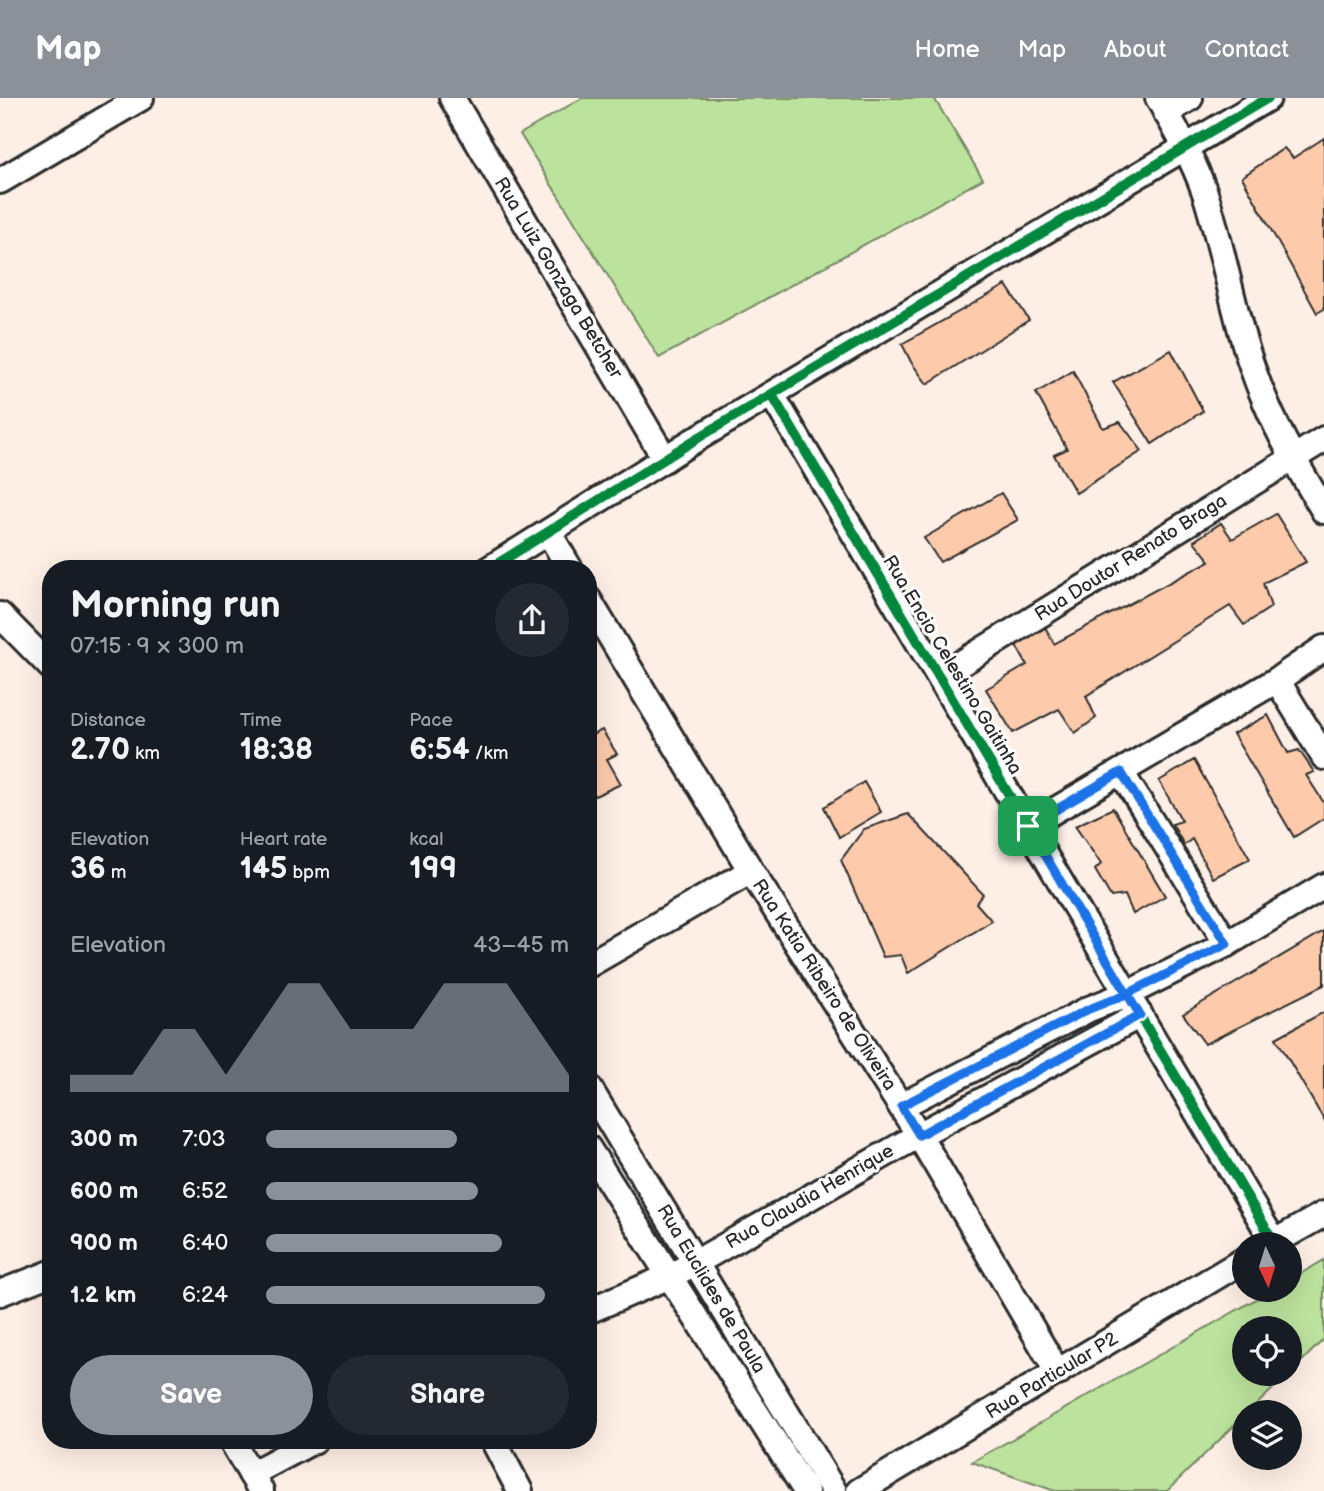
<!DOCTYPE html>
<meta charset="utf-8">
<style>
body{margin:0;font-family:"Balsamiq Sans",sans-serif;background:#242831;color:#f1f3f6;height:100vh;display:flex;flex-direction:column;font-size:26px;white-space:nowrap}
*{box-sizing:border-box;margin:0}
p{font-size:23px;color:#9ea1a6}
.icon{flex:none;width:38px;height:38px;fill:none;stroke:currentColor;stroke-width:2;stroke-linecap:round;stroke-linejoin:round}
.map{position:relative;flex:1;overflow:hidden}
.panel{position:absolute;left:42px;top:462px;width:555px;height:889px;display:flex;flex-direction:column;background:#171b24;border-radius:28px;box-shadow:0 7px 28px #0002}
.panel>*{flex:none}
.needle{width:46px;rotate:176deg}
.buttons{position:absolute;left:1232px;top:1134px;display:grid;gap:14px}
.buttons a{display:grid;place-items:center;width:70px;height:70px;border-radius:50%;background:#171b24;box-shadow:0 7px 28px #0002;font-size:35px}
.pin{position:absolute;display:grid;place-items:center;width:60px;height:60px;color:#fff;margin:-30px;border-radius:14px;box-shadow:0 4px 10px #0006}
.round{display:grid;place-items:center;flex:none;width:74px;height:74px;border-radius:37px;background:#242831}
.head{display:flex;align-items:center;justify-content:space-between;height:119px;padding:0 28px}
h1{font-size:38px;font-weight:800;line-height:52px}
.stats{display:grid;grid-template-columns:repeat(3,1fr);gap:10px;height:119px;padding:7px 28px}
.stats div{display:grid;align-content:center}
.stats b{font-size:30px;font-weight:800}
.stats small{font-size:19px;font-weight:400}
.stats p{font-size:19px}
.chart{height:196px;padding:14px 28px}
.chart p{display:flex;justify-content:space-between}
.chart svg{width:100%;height:126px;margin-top:7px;fill:#8c9099;opacity:.7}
.action{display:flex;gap:14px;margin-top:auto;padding:14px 28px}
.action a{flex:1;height:80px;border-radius:42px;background:#8c9099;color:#fff;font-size:28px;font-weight:800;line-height:80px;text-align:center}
.action a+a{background:#242831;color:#f1f3f6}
ul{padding:0 28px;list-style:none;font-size:23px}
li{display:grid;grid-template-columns:112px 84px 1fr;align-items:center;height:52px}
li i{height:18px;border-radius:9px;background:#8c9099}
header{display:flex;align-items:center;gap:42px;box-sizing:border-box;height:98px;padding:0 35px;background:#8c9099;color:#fff}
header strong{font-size:33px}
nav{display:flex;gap:38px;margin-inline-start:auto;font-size:24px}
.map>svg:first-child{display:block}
.green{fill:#bce39e;stroke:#748764;stroke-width:2}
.building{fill:#fdcbac;stroke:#2b2b2b;stroke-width:2}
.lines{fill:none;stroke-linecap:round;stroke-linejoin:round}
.street-casing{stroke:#2b2b2b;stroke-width:30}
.street{stroke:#fff;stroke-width:24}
.cycleway-casing{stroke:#fff;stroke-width:15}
.cycleway{stroke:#00873e;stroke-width:10}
.route-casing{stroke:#fff;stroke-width:14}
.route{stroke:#1a73e8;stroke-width:9}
.labels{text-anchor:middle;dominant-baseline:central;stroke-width:6;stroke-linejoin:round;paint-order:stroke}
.street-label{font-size:19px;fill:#2b2b2b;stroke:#fff}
</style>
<header>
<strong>Map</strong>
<nav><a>Home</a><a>Map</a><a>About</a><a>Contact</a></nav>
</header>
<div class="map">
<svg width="1324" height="1393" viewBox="0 0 1324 1393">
<rect width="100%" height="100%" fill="#feefe6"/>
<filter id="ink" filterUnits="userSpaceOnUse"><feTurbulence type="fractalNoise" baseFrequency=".0143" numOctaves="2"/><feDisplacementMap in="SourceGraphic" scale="14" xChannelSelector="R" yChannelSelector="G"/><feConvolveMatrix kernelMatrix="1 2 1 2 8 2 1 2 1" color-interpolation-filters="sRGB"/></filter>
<g filter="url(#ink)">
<!-- green -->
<g class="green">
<path d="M582,0H934L983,81L659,260L520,36Z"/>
<path d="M1324,1162V1241L1290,1275V1230H1244V1276H1288L1249,1314H1244V1318L1167,1393H1055L972,1364L1272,1192H1290V1182Z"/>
</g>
<!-- building -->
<g class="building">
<path d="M1324,40V211L1317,215L1242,79L1284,50L1293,60Z"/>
<path d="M1006,187L1029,222L927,286L911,264L902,246Z"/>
<path d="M1171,252L1203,313L1152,346L1113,284Z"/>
<path d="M1073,273L1103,330L1120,324L1142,353L1076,395L1054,357L1067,351L1036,295Z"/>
<path d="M1001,395L1018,422L940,464L924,440Z"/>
<path d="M1276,416L1306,464L1263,485L1271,509L1244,527L1230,508L1086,598L1096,620L1075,635L1059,611L1013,635L986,591L1027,567L1013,542L1044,527L1054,546L1210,463L1194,443L1221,425L1232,441Z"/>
<path d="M1268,617L1288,655L1299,652L1314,674L1306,677L1324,705V720L1294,739L1233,636Z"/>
<path d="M588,631L592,637L602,632L617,656L607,661L621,686L595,698L588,691Z"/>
<path d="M1194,662L1250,761L1213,780L1192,741L1184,747L1172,726L1182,723L1159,683Z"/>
<path d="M864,684L881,714L839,739L824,709Z"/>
<path d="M1113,710L1165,798L1133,816L1125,797L1111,799L1095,772L1101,766L1075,728Z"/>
<path d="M908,716L983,796L976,805L992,823L908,875L901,857L883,859L841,762L864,731Z"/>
<path d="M1324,833V887L1205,946L1183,916Z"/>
<path d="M1324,914V1022L1276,940Z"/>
</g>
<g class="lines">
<!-- street casing -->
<g class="street-casing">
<g id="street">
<path d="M452,0L665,361"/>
<path d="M1158,0C1176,31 1193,61 1205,95C1227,163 1236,235 1264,300C1280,339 1302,376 1324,413"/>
<path d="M1166,15L1190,0"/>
<path d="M0,83L141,0"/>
<path d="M772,297L1274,1144"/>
<path d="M549,435L570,471"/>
<path d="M489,471L693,343L1268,0"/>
<path d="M588,501L751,773L919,1037L1058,1275"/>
<path d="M0,517L51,569"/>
<path d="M939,579L1324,341"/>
<path d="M1277,582L1324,659"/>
<path d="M1121,674L1227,846"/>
<path d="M1028,728L1277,582L1324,550"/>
<path d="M588,867L751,773"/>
<path d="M588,988L834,1393"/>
<path d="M901,1008L1089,911L1127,896L1227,846L1324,788"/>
<path d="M588,1050L806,1393"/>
<path d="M1271,1146L1324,1116"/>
<path d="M0,1195L51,1175"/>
<path d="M588,1213L670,1178L695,1165L919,1037L1140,917"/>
<path d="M231,1342L261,1393"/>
<path d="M493,1342L520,1393"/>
<path d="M251,1376L315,1342"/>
<path d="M859,1393L1244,1162"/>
</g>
</g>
<!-- street -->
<use href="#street" class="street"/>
<!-- cycleway casing -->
<g class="cycleway-casing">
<g id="cycleway">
<path d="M772,297L1274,1144"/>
<path d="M489,471L693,343L1268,0"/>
</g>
</g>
<!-- cycleway -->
<use href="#cycleway" class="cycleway"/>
</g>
</g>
<g class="lines" filter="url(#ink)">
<!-- route casing -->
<g class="route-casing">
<path id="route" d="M1028,728L1127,896L1140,917L919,1037L901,1008L1089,911L1127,896L1227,846L1121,674L1028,728"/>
</g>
<!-- route -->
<use href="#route" class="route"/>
</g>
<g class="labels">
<!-- street labels -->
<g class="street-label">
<text transform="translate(558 180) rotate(59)">Rua Luiz Gonzaga Betcher</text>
<text transform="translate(1131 460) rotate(-32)">Rua Doutor Renato Braga</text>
<text transform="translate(952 567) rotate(59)">Rua Encio Celestino Gaitinha</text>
<text transform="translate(824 887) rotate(57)">Rua Katia Ribeiro de Oliveira</text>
<text transform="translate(810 1099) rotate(-30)">Rua Claudia Henrique</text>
<text transform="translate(711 1191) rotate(59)">Rua Euclides de Paula</text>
<text transform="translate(1052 1278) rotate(-31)">Rua Particular P2</text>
</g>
</g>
</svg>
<div class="buttons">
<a><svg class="needle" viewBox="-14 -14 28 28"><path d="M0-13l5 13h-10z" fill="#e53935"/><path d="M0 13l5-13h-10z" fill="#9ea1a6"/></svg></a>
<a><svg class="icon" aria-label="locate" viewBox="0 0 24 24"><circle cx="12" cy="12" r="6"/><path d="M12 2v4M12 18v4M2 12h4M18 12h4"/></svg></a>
<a><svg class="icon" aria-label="layers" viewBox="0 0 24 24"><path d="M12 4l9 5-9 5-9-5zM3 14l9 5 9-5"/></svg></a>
</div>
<div class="pin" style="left:1028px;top:728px;background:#1e9e55"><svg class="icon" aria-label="arrive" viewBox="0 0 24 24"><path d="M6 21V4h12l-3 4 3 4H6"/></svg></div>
<section class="panel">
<div class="head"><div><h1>Morning run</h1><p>07:15 · 9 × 300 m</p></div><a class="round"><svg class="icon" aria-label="share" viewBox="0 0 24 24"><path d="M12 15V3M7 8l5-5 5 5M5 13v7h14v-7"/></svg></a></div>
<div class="stats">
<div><p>Distance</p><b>2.70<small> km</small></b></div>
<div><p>Time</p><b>18:38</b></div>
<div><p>Pace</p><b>6:54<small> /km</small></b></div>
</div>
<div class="stats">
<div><p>Elevation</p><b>36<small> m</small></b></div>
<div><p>Heart rate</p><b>145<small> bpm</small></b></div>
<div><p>kcal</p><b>199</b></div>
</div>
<div class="chart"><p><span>Elevation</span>43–45 m</p>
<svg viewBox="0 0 160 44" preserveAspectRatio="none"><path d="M0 44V38L10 38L20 38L30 22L40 22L50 38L60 22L70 6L80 6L90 22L100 22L110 22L120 6L130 6L140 6L150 22L160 38V44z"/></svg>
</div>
<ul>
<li><b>300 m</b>7:03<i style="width:63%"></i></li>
<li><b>600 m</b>6:52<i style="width:70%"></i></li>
<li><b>900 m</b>6:40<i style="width:78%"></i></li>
<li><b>1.2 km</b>6:24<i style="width:92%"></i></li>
</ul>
<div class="action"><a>Save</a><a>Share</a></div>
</section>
</div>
